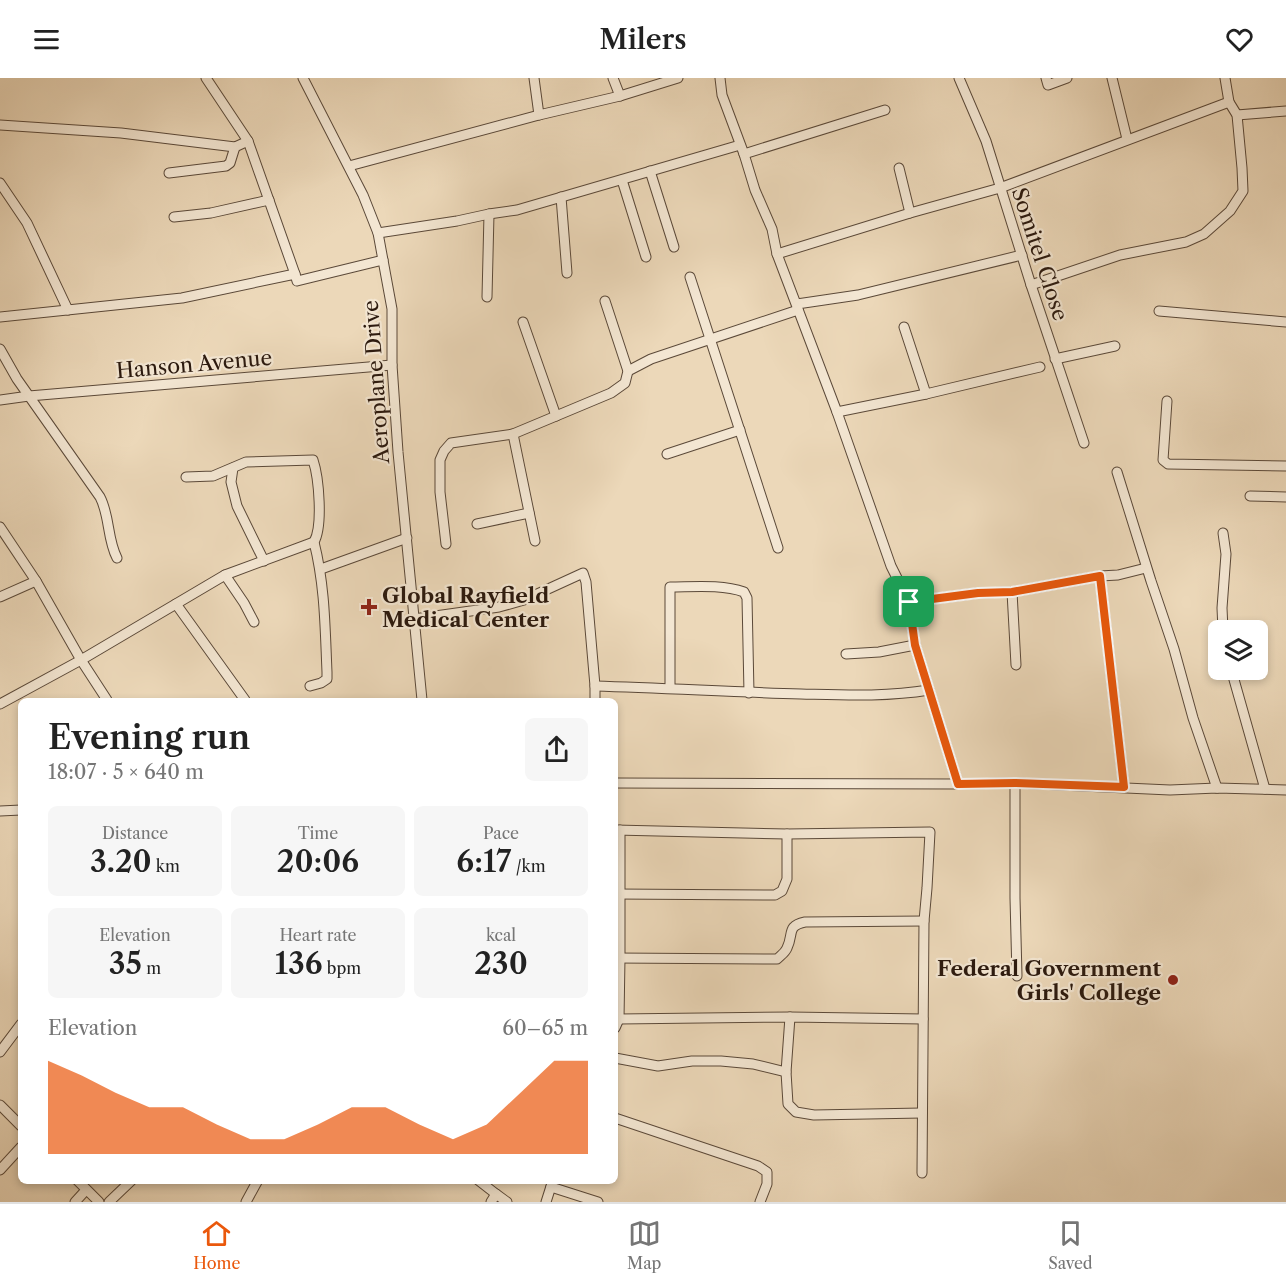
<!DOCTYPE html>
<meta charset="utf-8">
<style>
body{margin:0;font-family:"Libre Caslon Text",serif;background:#f6f6f6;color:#222;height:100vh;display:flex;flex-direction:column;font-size:22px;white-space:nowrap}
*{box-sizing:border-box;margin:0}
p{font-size:20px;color:#767676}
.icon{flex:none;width:33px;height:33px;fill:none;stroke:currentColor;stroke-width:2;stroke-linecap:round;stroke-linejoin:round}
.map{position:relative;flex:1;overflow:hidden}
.panel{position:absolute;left:18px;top:620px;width:600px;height:486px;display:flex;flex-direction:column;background:#fff;border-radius:9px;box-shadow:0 3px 9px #0003}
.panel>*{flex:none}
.tools{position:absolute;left:1208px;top:542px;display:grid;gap:12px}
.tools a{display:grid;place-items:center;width:60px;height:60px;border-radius:9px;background:#fff;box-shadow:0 3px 9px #0003;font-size:30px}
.pin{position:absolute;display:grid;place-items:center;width:51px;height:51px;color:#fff;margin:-26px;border-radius:12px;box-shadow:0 3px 9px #0006}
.round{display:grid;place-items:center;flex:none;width:63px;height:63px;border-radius:9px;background:#f6f6f6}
.overview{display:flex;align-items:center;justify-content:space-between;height:102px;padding:0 30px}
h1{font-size:33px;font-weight:600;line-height:45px}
.stats{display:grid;grid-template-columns:repeat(3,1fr);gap:9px;height:102px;padding:6px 30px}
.stats div{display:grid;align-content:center;border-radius:9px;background:#f6f6f6;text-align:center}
.stats b{font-size:30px;font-weight:600}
.stats small{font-size:16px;font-weight:400}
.stats p{font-size:16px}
.chart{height:168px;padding:12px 30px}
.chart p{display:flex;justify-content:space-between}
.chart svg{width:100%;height:108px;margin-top:6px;fill:#ea580c;opacity:.7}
header{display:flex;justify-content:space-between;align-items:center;height:78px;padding:0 30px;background:#fff;font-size:27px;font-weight:600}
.dock{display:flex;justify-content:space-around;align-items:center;height:84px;border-top:2px solid #e0e0e0;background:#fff;font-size:16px;color:#767676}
.dock a{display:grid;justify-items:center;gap:3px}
.dock .on{color:#ea580c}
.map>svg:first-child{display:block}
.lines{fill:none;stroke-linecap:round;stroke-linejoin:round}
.minor-casing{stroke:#5b4939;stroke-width:11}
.minor{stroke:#f3e6d2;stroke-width:9}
.route-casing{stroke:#fff;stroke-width:12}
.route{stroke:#ea580c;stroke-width:8}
.poi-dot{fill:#8f2418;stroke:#f3e6d2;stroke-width:2}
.labels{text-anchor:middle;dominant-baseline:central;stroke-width:4.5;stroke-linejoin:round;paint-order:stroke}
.street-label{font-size:21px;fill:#2b190e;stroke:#f3e6d2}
.poi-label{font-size:21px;font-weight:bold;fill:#2b190e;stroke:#f3e6d2;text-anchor:start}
</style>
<header><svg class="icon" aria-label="menu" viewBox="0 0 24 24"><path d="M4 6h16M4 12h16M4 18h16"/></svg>Milers<svg class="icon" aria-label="heart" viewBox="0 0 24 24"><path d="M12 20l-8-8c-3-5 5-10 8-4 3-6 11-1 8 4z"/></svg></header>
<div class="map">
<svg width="1286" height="1124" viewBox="0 0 1286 1124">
<rect width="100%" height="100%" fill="#ecd8b9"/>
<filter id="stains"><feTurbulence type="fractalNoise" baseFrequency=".00333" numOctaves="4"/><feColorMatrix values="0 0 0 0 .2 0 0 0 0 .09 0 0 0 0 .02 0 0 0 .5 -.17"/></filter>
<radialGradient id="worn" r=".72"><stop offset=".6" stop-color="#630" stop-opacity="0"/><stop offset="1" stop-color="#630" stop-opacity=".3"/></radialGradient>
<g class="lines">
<!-- minor casing -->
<g class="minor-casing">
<g id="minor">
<path d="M206,0L248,63L295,196"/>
<path d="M303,0L363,117L378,155L392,231V287L398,374L422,622"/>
<path d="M534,0L539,37L620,18L678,0"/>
<path d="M613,0L620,18"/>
<path d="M720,0L722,17L744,76L755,112L772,151L777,176L837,334L891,488L909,524L915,567L958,706"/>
<path d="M959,0L986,63L1031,207L1084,365"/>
<path d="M1046,0L1048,7L1067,0"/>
<path d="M1112,0L1127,61"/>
<path d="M1237,37L1286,33"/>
<path d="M0,47L121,55L235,69L248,63"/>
<path d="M744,76L885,32"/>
<path d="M349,88L539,37"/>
<path d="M899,90L910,135"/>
<path d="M650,93L674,169"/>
<path d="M169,95L226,88L230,85L235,69"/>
<path d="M622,102L646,179"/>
<path d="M0,105L27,145L68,232"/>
<path d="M561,119L567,195"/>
<path d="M174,139L211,135L269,122"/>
<path d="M378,155L457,143L489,136L517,132L740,67"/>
<path d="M777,176L910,135L1000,110L1229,24"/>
<path d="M690,199L778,470"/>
<path d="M1031,207L1120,177L1186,164L1204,156L1230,133L1243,113L1242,90L1237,37L1229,24L1225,0"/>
<path d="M487,219L489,136"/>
<path d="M797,226L858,217L1022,177"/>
<path d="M1159,233L1286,244"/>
<path d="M0,239L182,220L295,196L297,203L383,182"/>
<path d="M523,244L556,338"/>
<path d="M904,249L926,316"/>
<path d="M0,271L17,301L100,419C110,438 107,461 117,480"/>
<path d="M1055,281L1115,268"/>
<path d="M628,293L651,281L798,232"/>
<path d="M0,322L29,318L392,287"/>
<path d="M1167,323L1163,382L1168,386L1286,388"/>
<path d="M837,334L926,316L1040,289"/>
<path d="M513,356L535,463"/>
<path d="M667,376L740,352"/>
<path d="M233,390L231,404L237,428L264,483"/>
<path d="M1117,394L1151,503L1174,571L1193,640L1217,710"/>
<path d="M186,399L213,398L246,384L313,382C319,400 323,448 314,464C325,508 325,549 327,594V601L321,605L310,608"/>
<path d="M1250,418L1286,419"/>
<path d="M477,446L529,435"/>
<path d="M0,449L36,503L81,582L107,622"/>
<path d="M1223,455L1226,476L1222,530L1223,552"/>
<path d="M446,466L440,414V382L444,373L451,365L513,356L611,315L625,305L628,293L605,223"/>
<path d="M321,491L407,460"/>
<path d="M225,497L244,525L254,544"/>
<path d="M1100,498L1124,709"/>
<path d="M1012,514L1016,587"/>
<path d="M0,519L36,503"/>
<path d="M909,524L978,515L1012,514L1100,498L1118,497L1146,490"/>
<path d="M176,526L245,622"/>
<path d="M414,541L499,529L524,522L583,495L586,504L595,608V622"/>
<path d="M846,576L879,574L915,567"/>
<path d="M1231,591L1265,711"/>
<path d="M595,608C664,610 733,614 801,616C844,617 886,619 929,612"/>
<path d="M670,610V509C692,509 722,506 744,514L747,520L749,615"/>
<path d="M0,626L81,582L225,497L314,464"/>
<path d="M615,705L958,706L1015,705L1170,712L1217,710L1286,712"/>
<path d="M1015,705V820L1017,898"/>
<path d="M0,733L21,732"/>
<path d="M615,752L787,756L930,754L927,810L924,843L922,1095"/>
<path d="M615,816L775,817L782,813L787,801V756"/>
<path d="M615,880L777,881C781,877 785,875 787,870C794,856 786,848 805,844L924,843"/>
<path d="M790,939L786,994L788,1026L796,1034L814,1037L922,1035"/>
<path d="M619,941L790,939L923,941"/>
<path d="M615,950L619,941L620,880V752"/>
<path d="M0,974L21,946"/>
<path d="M615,980L658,988L692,983H721L753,986L786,994"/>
<path d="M0,1027L21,1048"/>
<path d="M615,1040L758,1088L767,1094V1106L760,1124"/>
<path d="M0,1092L21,1069"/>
<path d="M77,1102L99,1124"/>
<path d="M478,1102L496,1116"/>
<path d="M551,1109L598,1124"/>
<path d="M75,1124L86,1112"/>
<path d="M109,1124L132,1102"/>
<path d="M246,1124L258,1102"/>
<path d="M491,1124L496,1116L507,1124"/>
<path d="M546,1124L553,1102"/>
</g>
</g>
<!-- minor -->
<use href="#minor" class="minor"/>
</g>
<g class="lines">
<!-- route casing -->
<g class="route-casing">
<path id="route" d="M1100,498L1124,709L1015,705L958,706L915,567L909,524L978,515L1012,514Z"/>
</g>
<!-- route -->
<use href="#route" class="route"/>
</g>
<!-- markers -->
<g class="poi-dot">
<path d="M366 520h6v6h6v6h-6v6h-6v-6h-6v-6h6z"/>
<circle cx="1173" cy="902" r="6"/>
</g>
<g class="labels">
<!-- street labels -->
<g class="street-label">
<text transform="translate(1040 176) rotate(72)">Somitel Close</text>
<text transform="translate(194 286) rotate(-5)">Hanson Avenue</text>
<text transform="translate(376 304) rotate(-94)">Aeroplane Drive</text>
</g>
<!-- poi labels -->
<g class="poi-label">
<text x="382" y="517">Global Rayfield<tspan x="382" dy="24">Medical Center</tspan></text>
<text x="1161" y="890" text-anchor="end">Federal Government<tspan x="1161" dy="24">Girls' College</tspan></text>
</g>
</g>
<rect width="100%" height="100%" filter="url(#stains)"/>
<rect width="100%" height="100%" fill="url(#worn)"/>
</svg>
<div class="tools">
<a><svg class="icon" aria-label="layers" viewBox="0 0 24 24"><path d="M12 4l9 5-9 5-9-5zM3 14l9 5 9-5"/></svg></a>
</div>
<div class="pin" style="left:909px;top:524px;background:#1e9e55"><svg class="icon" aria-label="arrive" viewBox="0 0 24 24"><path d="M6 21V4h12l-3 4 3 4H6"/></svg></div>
<section class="panel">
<div class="overview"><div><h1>Evening run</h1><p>18:07 · 5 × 640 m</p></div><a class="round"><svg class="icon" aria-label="share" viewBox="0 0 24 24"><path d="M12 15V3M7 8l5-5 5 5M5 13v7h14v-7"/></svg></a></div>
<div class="stats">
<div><p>Distance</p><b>3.20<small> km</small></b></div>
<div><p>Time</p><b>20:06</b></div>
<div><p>Pace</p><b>6:17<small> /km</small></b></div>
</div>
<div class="stats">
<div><p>Elevation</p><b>35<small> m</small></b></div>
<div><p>Heart rate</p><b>136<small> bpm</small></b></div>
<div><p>kcal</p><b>230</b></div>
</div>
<div class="chart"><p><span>Elevation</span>60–65 m</p>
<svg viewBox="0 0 160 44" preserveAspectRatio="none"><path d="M0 44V6L10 12L20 19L30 25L40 25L50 32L60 38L70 38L80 32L90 25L100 25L110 32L120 38L130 32L140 19L150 6L160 6V44z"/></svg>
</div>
</section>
</div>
<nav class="dock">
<a class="on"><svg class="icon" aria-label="home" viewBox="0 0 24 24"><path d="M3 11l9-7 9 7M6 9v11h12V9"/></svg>Home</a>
<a><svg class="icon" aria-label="map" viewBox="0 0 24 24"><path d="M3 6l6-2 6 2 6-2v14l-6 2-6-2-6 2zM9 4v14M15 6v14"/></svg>Map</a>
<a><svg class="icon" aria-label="saved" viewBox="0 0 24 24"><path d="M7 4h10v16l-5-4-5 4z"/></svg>Saved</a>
</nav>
